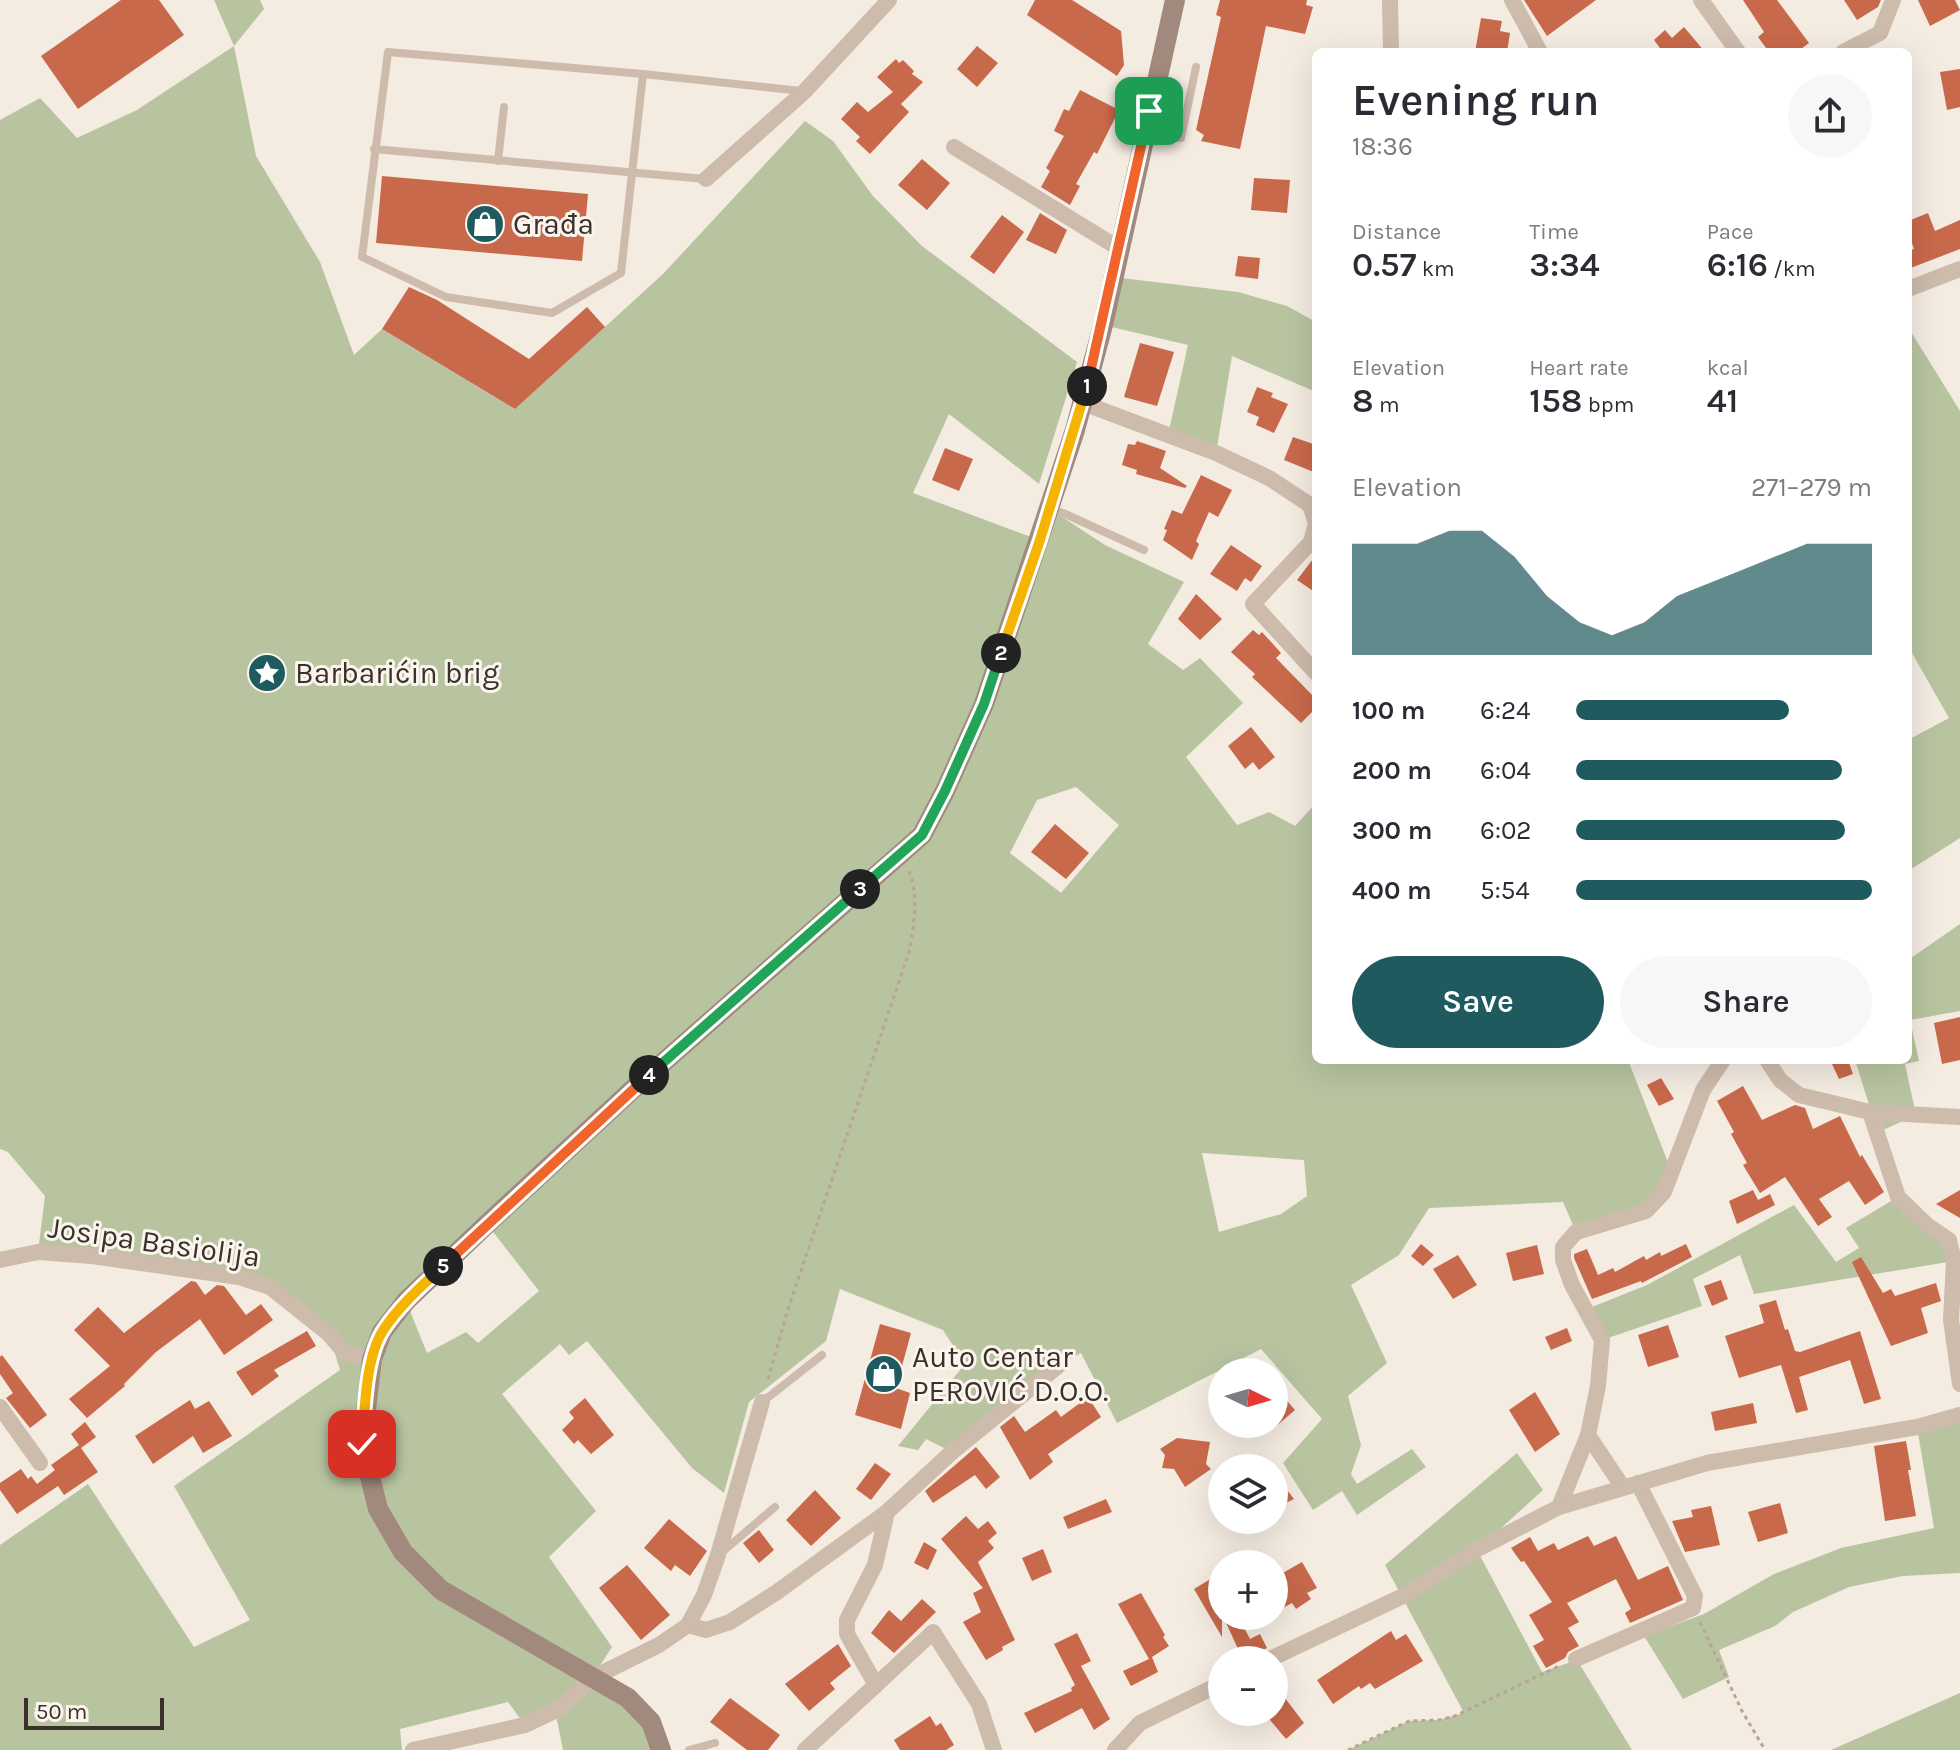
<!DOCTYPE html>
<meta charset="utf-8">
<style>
body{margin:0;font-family:Karla,sans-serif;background:#f7f7f7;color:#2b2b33;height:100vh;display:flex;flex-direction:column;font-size:30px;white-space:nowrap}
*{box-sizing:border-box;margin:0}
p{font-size:26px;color:#7c7c81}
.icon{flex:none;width:44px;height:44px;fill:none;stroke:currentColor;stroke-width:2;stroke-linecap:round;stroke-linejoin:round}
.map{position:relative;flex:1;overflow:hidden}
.side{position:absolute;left:1312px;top:48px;width:600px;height:1016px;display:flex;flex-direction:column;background:#fff;border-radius:12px;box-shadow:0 8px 32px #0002}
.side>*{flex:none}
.needle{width:52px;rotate:95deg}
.fabs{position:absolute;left:1208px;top:1358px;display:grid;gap:16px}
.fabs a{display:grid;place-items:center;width:80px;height:80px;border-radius:50%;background:#fff;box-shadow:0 8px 32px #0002;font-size:40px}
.scale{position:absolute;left:24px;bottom:20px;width:140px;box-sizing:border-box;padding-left:8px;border:4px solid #3b302b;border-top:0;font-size:22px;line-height:28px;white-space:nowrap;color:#3b302b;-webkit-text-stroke:6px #fbf5ee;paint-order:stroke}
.pin{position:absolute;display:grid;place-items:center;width:68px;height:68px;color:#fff;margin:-34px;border-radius:16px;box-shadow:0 4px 12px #0006}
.km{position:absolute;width:40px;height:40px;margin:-20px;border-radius:50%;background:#222;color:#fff;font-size:22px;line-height:40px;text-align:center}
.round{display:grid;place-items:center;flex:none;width:84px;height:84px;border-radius:42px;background:#f7f7f7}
.overview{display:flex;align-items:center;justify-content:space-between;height:136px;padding:0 40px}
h1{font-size:44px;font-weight:600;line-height:60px}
.metrics{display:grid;grid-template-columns:repeat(3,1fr);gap:12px;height:136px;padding:8px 40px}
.metrics div{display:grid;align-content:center}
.metrics b{font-size:34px;font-weight:600}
.metrics small{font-size:22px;font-weight:400}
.metrics p{font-size:22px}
.chart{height:224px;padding:16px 40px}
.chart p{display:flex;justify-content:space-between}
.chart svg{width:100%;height:144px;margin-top:8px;fill:#1f5a5e;opacity:.7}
.action{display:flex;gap:16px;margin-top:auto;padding:16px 40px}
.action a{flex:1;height:92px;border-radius:48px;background:#1f5a5e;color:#fff;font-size:32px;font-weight:600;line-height:92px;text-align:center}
.action a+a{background:#f7f7f7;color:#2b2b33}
ul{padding:0 40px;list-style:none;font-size:26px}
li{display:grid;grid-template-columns:128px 96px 1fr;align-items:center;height:60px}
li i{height:20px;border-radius:10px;background:#1f5a5e}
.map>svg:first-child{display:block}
.green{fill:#b8c4a0;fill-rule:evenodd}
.building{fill:#c8694b}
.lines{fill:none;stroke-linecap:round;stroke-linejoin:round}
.path{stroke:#b9a596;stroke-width:3;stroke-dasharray:4 4;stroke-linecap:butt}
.lane{stroke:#cdbbac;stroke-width:8}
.street{stroke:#cdbbac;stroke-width:16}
.secondary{stroke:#a18a7d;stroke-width:20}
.split-1-casing{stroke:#fff;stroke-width:16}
.split-2-casing{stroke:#fff;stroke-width:16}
.split-3-casing{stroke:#fff;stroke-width:16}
.split-4-casing{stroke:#fff;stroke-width:16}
.split-5-casing{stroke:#fff;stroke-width:16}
.split-6-casing{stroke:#fff;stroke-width:16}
.split-1{stroke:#f0652b;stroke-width:10}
.split-2{stroke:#f5b400;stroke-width:10}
.split-3{stroke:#22a559;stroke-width:10}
.split-4{stroke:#22a559;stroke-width:10}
.split-5{stroke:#f0652b;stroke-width:10}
.split-6{stroke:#f5b400;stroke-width:10}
.labels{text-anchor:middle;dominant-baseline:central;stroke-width:6;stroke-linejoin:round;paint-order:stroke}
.poi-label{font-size:30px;fill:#3b302b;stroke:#fbf5ee;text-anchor:start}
.street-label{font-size:30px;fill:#3b302b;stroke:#fbf5ee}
</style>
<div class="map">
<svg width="1960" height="1750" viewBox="0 0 1960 1750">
<rect width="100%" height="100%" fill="#f4ebe1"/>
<!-- green -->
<g class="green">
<path d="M214,0H260L264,9L234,46L256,156L320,262L354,355L382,329L515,409L663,274L805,121L833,141L873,196L922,246L1077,362L1039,484L949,414L913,493L1039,540L1050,509L1105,545L1184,582L1148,644L1183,670L1200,658L1243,703L1186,757L1237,825L1269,812L1295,826L1316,803V1060H1628L1671,1170L1646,1211L1576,1232L1563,1202L1429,1208L1399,1255L1351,1285L1387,1363L1348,1396L1361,1445L1351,1474L1357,1484L1412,1449L1426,1467L1357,1515L1342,1491L1313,1510L1283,1463L1322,1419L1261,1349L1117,1423L1081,1353L1058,1366L952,1452L926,1439L918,1450L898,1446L965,1364L943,1330L840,1289L826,1341L749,1402L724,1493L692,1468L587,1341L569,1355L560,1344L502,1394L596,1511L549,1557L612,1647L592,1678L628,1698L661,1750H563L555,1710L525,1725L508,1702L400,1729L402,1750H0V1545L88,1484L194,1647L250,1620L174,1486L340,1370L329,1334L270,1287L38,1252L45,1196L8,1152L0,1149V120L40,98L77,138L137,110L234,46ZM1076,787L1119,825L1061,893L1010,853L1037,800ZM1202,1153L1304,1160L1307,1196L1281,1214L1219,1232ZM487,1224L539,1291L478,1343L466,1332L427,1353L406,1301Z"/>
<path d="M1113,277L1238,292L1287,306L1316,322V392L1232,356L1216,453L1168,435L1188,345L1103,325Z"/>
<path d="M1908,327L1960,411V838L1908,871V740L1949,718L1908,646Z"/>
<path d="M1960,924V1011L1910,1020L1919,1061L1905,1064L1916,1115L1883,1130L1902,1193L1954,1261L1754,1294L1740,1255L1693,1279L1702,1306L1602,1340L1587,1309L1647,1285L1794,1205L1836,1262L1859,1248L1846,1228L1898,1197L1855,1060H1908V960Z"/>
<path d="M1960,1415V1573L1903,1576L1849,1587L1793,1612L1775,1626L1719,1650L1729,1677L1683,1699L1644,1636L1704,1614L1774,1574L1841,1548L1934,1528L1917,1427Z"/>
<path d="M1517,1453L1543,1490L1477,1550L1542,1672L1577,1660L1632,1750H1348L1409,1721L1439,1720L1464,1713L1385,1565Z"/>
<path d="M1960,1693V1750H1831Z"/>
</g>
<!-- building -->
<g class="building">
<path d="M121,0H159L184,35L78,109L41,56Z"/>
<path d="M1035,0H1072L1121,31L1124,65L1117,76L1027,15Z"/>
<path d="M1220,0H1307L1306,5L1313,7L1305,34L1266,26L1240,149L1201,141L1204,135L1196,130L1221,17L1216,15Z"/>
<path d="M1524,0H1596L1547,36Z"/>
<path d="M1743,0H1777L1809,43L1797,52H1769L1758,37L1764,32Z"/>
<path d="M1844,0H1881L1878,7L1857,20Z"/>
<path d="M1918,0H1955L1960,10L1930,26Z"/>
<path d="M1481,18L1502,21L1500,31L1510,33L1507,52H1475Z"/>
<path d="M1684,27L1705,52H1655L1660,48L1654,40L1665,30L1672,38Z"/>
<path d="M977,46L998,63L977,87L957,69Z"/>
<path d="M896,59L899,63L903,60L914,71L912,74L923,82L901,104L909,112L870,154L856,141L860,137L841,119L857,102L868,112L893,92L877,77Z"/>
<path d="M1960,69V107L1947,110L1940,72Z"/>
<path d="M1080,90L1119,110L1097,154L1094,152L1076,184L1080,186L1070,205L1041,187L1050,171L1046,168L1064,136L1054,131L1064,109L1069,111Z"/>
<path d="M922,159L950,183L927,210L898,185Z"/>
<path d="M382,176L588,194L582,261L376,243Z"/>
<path d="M1254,178L1290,180L1287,213L1251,210Z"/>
<path d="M1040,213L1067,230L1056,254L1026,240Z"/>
<path d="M1928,213L1935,231L1960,220V249L1908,269V251L1914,249L1908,232V221Z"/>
<path d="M1002,215L1024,232L994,274L970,257Z"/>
<path d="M1238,256L1260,258L1258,279L1235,276Z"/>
<path d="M409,287L437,300L529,359L587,307L605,327L515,409L382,329Z"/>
<path d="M1140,343L1174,352L1157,406L1124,397Z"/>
<path d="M1257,387L1273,393L1271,397L1288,404L1274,433L1256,425L1259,417L1247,412Z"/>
<path d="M1293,437L1316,445V473L1284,460Z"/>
<path d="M1137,441L1166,451L1160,468L1187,486L1185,488L1136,474L1137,470L1122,465L1128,444L1135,445Z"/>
<path d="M945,448L973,459L959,491L932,480Z"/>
<path d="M1201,475L1232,490L1218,517L1209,512L1196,541L1199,544L1192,560L1163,540L1167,530L1164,529L1172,510L1182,514Z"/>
<path d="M1231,545L1262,566L1251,582L1245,578L1237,591L1210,574Z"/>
<path d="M1316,555V593L1297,580Z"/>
<path d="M1196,594L1222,619L1200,640L1178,619Z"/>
<path d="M1253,630L1259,635L1262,632L1281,653L1276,658L1316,699V708L1301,723L1252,677L1255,674L1231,652Z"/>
<path d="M1251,727L1275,757L1259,770L1253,762L1245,769L1228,746Z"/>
<path d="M1055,824L1089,853L1066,879L1031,852Z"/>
<path d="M1960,1017V1060L1942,1064L1934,1023Z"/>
<path d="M1842,1060H1848L1853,1074L1839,1079L1832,1064Z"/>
<path d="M1661,1078L1674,1099L1659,1106L1647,1085Z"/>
<path d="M1743,1086L1762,1120L1795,1105L1805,1108L1813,1129L1840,1116L1860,1157L1862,1155L1884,1192L1865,1205L1849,1181L1819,1199L1832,1217L1818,1226L1785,1177L1760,1193L1743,1165L1747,1163L1731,1134L1734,1132L1717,1101Z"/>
<path d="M1753,1190L1758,1200L1770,1194L1775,1205L1737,1224L1729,1201Z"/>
<path d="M1960,1190V1218L1936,1204Z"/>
<path d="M1421,1244L1434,1255L1423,1266L1411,1256Z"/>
<path d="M1686,1244L1692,1257L1642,1283L1641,1281L1592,1299L1574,1258V1254L1587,1249L1598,1275L1613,1268L1615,1272L1644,1256L1646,1260L1660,1252L1661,1256Z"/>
<path d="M1537,1245L1544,1274L1513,1281L1506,1253Z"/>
<path d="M1458,1255L1477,1285L1453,1299L1433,1269Z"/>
<path d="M1861,1257L1883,1293L1891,1289L1895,1296L1936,1283L1941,1301L1921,1308L1928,1333L1891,1346L1852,1262Z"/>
<path d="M1721,1280L1728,1299L1712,1306L1704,1286Z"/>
<path d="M191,1281L196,1282L205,1295L217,1285L224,1286L246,1315L261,1304L273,1320L224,1355L200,1319L156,1352L124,1384L125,1386L87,1418L69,1399L110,1366L74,1330L98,1307L124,1333Z"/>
<path d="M1776,1300L1785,1330L1788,1329L1795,1351L1800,1352L1860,1331L1881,1399L1864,1404L1850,1360L1799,1377L1808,1410L1796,1413L1781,1365L1739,1378L1725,1336L1764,1323L1759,1305Z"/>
<path d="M880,1324L911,1333L896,1388L910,1393L901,1429L855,1415Z"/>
<path d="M1668,1325L1679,1357L1648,1367L1638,1335Z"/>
<path d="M1567,1328L1572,1341L1551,1350L1545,1337Z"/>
<path d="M307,1331L316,1346L274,1370L279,1376L252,1396L236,1372Z"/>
<path d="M2,1355L47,1415L30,1428L6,1398L13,1393L0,1374V1357Z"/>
<path d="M1274,1386L1295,1410L1274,1428Z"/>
<path d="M1535,1392L1560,1434L1535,1452L1509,1410Z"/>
<path d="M1088,1397L1101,1417L1048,1454L1053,1462L1030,1480L1000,1427L1014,1416L1025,1432L1056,1410L1061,1417Z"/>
<path d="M585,1398L614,1435L591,1454L578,1440L574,1444L562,1430L574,1418L569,1412Z"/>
<path d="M190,1400L195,1409L209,1401L232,1436L203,1453L193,1436L153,1464L135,1436Z"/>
<path d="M1753,1403L1757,1423L1715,1431L1711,1412Z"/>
<path d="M85,1422L96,1437L81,1448L98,1472L64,1495L58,1486L17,1514L0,1490V1483L21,1469L28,1479L31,1476L37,1484L55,1470L51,1465L79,1445L71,1434Z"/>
<path d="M1177,1438L1210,1442L1206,1464L1211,1469L1185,1487L1174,1469L1162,1468L1165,1455L1160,1449Z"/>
<path d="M1906,1441L1911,1470H1908L1916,1516L1885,1521L1874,1446Z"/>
<path d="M976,1447L1000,1477L986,1489L975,1475L933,1503L925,1491Z"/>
<path d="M875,1463L891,1474L871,1500L856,1489Z"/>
<path d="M1283,1485L1294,1499L1274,1509V1491Z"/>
<path d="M815,1490L841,1518L811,1546L786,1520Z"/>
<path d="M1106,1499L1112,1512L1068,1529L1063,1517Z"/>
<path d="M1780,1503L1788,1533L1758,1542L1748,1512Z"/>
<path d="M1711,1506L1720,1545L1685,1552L1672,1521L1693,1517L1691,1510Z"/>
<path d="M966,1516L978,1529L988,1521L997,1533L988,1541L994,1548L978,1562L1015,1640L1002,1647L1003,1650L986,1660L963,1622L981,1612L973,1593L983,1588L941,1539Z"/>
<path d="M669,1519L707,1551L690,1576L675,1565L671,1571L644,1548Z"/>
<path d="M759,1530L774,1550L759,1563L743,1543Z"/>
<path d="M1588,1536L1594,1546L1616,1536L1638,1580L1668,1566L1683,1600L1630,1623L1625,1613L1631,1609L1616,1579L1567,1603L1579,1622L1568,1628L1579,1646L1568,1652L1565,1658L1546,1668L1533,1646L1544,1640L1529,1615L1552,1602L1524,1561L1521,1562L1511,1548L1530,1537L1538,1551L1554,1543L1558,1550Z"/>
<path d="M924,1542L937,1550L928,1570L914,1563Z"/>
<path d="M1043,1549L1052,1572L1032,1581L1022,1558Z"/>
<path d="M1302,1562L1317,1588L1307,1593L1311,1599L1296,1609L1292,1603L1281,1609L1274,1598V1578Z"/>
<path d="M627,1565L670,1615L641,1640L599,1588Z"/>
<path d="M1222,1572V1637L1194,1589Z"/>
<path d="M1141,1593L1165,1635L1163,1637L1169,1646L1152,1657L1158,1672L1131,1686L1123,1671L1149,1659L1118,1604Z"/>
<path d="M922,1599L936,1612L894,1653L871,1633L889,1610L901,1621Z"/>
<path d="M1223,1616H1238L1250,1639L1260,1634L1267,1648L1243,1660Z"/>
<path d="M1391,1631L1396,1640L1406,1634L1423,1661L1375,1689L1370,1683L1361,1689L1359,1686L1333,1704L1317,1680Z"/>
<path d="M1077,1633L1091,1661L1081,1666L1110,1719L1094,1730L1082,1708L1035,1733L1024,1713L1072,1691L1071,1688L1075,1685L1054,1644Z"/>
<path d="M838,1644L851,1666L830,1683L835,1689L809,1711L785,1684Z"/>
<path d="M730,1698L780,1735L768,1750H747L710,1722Z"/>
<path d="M1285,1698L1304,1723L1286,1739L1265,1714L1274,1712V1707Z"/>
<path d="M930,1716L936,1726L941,1723L954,1745L946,1750H900L894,1740Z"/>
</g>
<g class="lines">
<!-- path -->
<g class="path">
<path d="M768,1379L788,1309L909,952C914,925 919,897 909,871"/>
<path d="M1700,1622L1742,1711L1765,1750"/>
<path d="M1348,1750L1409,1721L1439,1720L1455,1716L1561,1665"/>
</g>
<!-- lane -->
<g class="lane">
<path d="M643,74L621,273L552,313L446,297L362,257L388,52L643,74L802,91"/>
<path d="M1145,132L1181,138L1196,67"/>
<path d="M374,149L705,179"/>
<path d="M498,161L504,107"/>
<path d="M1051,509L1063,513L1144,550"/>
<path d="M762,1402L822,1355"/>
<path d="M721,1553L775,1507"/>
<path d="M689,1750L715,1743"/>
</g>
<!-- street -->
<g class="street">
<path d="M1390,0L1391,52"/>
<path d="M1512,0L1540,52"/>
<path d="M1701,0L1738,52"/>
<path d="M1843,52L1880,33L1893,0"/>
<path d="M954,147L1120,249"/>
<path d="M706,179L804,92L889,0"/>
<path d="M1908,289L1960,269"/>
<path d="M1083,403L1216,453L1269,478L1310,505L1316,523"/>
<path d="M1316,523L1311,542L1253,604L1316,673"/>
<path d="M1767,1060L1780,1080L1799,1095L1870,1112L1898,1197L1927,1225L1949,1240L1954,1261L1951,1320L1960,1384"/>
<path d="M1870,1112L1960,1117"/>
<path d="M0,1260L38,1252L92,1256L239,1277L270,1287L329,1334L345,1353L372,1359"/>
<path d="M0,1407L40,1463"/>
<path d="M1588,1435L1622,1486"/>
<path d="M1559,1507L1588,1435L1598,1386L1602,1340L1572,1285L1563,1260V1247L1576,1232L1646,1211L1664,1192L1703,1090L1723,1060"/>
<path d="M688,1625L706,1630L730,1622L777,1592L887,1512L952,1452L1058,1366"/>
<path d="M1576,1659L1693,1608L1695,1596L1638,1483"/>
<path d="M1268,1660L1403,1596L1476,1550L1559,1507L1707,1463L1917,1427L1960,1415"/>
<path d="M876,1685L933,1632L979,1704L994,1750"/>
<path d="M413,1750L525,1725L561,1708L592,1678L659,1645L688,1625L704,1595L718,1555L762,1402"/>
<path d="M805,1750L876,1685L847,1634V1620L875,1565L887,1512"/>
<path d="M1115,1750L1140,1723L1222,1683"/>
</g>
<!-- secondary -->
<path class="secondary" d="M661,1750L651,1722L628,1698L441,1590L403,1552L378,1509L362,1444L372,1359L382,1332L406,1301L487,1224L633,1089L922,835L945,791L984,704L1075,430L1103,325L1175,0"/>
</g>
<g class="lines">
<!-- split-1 casing -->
<g class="split-1-casing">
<path id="split-1" d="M1087,386L1149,111"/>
</g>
<!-- split-2 casing -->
<g class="split-2-casing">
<path id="split-2" d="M1001,653L1040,540L1087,386"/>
</g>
<!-- split-3 casing -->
<g class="split-3-casing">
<path id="split-3" d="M860,889L922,835L945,791L984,704L1001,653"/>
</g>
<!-- split-4 casing -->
<g class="split-4-casing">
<path id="split-4" d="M649,1075L860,889"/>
</g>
<!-- split-5 casing -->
<g class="split-5-casing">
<path id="split-5" d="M443,1266L649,1075"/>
</g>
<!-- split-6 casing -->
<g class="split-6-casing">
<path id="split-6" d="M362,1444C365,1411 365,1357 384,1329C400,1305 422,1286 443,1266"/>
</g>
<!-- split-1 -->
<use href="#split-1" class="split-1"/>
<!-- split-2 -->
<use href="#split-2" class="split-2"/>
<!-- split-3 -->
<use href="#split-3" class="split-3"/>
<!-- split-4 -->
<use href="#split-4" class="split-4"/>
<!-- split-5 -->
<use href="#split-5" class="split-5"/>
<!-- split-6 -->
<use href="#split-6" class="split-6"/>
</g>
<!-- icons -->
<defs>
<g id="shop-disc" transform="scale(2)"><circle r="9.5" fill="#1f5a5e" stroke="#fbf5ee"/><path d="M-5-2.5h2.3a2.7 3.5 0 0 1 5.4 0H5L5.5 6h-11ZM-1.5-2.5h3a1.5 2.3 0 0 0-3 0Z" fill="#fff"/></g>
<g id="sight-disc" transform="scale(2)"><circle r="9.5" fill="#1f5a5e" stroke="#fbf5ee"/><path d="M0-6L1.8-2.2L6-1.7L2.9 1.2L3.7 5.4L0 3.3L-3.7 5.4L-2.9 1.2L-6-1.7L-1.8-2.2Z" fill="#fff"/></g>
</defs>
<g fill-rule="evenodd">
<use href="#shop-disc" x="485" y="224"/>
<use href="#sight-disc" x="267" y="673"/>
<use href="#shop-disc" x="884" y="1374"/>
</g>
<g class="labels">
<!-- poi labels -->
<g class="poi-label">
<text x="513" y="224">Građa</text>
<text x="295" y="673">Barbarićin brig</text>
<text x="912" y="1357">Auto Centar<tspan x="912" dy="34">PEROVIĆ D.O.O.</tspan></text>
</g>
<!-- street labels -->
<g class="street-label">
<text transform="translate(154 1242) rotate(8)">Josipa Basiolija</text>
</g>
</g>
</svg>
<div class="fabs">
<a><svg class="needle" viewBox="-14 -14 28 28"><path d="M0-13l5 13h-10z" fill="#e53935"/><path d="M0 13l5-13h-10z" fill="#7c7c81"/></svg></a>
<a><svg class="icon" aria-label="layers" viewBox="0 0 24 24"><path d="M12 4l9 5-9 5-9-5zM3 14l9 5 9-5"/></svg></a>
<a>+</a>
<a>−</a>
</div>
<div class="scale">50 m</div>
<div class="pin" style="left:1149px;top:111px;background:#1e9e55"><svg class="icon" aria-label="arrive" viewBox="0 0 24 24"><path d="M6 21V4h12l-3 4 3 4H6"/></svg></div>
<div class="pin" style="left:362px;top:1444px;background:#d93025"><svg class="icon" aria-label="check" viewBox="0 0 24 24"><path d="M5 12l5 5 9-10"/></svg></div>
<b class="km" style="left:1087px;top:386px">1</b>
<b class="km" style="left:1001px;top:653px">2</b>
<b class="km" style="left:860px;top:889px">3</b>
<b class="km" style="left:649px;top:1075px">4</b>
<b class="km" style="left:443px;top:1266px">5</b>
<section class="side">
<div class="overview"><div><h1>Evening run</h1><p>18:36</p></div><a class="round"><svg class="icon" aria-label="share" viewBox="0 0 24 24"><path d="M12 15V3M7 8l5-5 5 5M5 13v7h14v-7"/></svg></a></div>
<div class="metrics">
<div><p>Distance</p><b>0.57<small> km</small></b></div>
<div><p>Time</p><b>3:34</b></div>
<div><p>Pace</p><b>6:16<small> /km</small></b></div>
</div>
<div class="metrics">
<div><p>Elevation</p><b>8<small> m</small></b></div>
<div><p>Heart rate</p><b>158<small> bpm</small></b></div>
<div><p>kcal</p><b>41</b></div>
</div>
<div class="chart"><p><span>Elevation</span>271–279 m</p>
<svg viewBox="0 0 160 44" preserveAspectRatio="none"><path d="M0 44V10L10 10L20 10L30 6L40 6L50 14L60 26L70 34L80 38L90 34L100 26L110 22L120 18L130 14L140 10L150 10L160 10V44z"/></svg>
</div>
<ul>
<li><b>100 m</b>6:24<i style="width:72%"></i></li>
<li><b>200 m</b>6:04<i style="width:90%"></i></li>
<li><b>300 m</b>6:02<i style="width:91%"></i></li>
<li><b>400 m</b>5:54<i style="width:100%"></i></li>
</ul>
<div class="action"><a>Save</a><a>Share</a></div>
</section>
</div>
